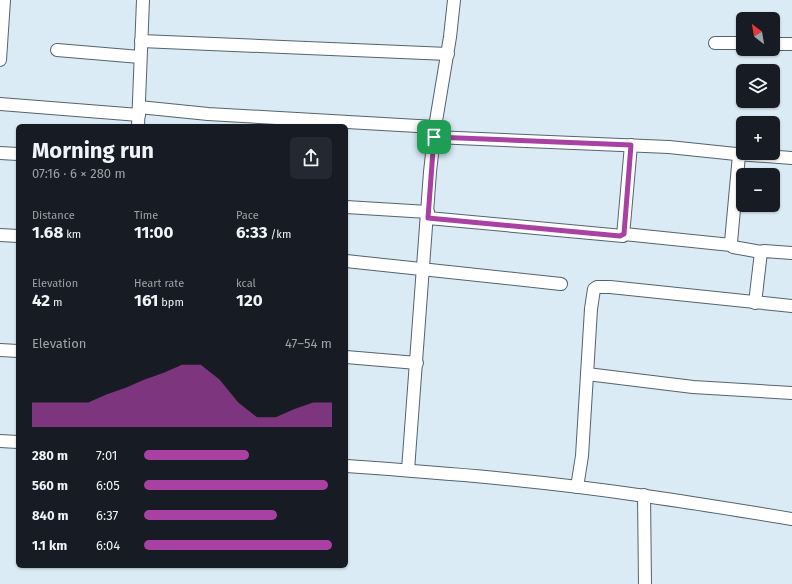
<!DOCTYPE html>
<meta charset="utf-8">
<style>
body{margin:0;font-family:"Fira Sans",sans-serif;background:#242831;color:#f1f3f6;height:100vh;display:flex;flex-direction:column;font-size:15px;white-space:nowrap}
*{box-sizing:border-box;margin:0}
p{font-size:13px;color:#9ea1a6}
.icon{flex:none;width:22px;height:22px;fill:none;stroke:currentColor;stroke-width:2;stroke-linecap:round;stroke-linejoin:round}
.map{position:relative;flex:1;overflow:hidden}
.drawer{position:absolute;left:16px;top:124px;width:332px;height:444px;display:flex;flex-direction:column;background:#171b24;border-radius:6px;box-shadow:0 1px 3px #0004}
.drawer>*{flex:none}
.needle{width:26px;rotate:329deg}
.fabs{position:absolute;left:736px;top:12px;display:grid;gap:8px}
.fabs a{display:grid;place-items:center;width:44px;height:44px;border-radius:6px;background:#171b24;box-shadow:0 1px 3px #0004;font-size:20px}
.pin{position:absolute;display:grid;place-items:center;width:34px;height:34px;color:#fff;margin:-17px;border-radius:8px;box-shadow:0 2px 6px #0006}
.round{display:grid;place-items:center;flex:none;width:42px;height:42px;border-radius:6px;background:#242831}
.headline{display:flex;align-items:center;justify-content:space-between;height:68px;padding:0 16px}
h1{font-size:22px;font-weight:700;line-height:30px}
.stats{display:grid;grid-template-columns:repeat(3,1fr);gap:6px;height:68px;padding:4px 16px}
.stats div{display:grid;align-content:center}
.stats b{font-size:17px;font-weight:700}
.stats small{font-size:11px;font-weight:400}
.stats p{font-size:11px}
.chart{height:112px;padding:8px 16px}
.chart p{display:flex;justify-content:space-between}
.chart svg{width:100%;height:72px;margin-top:4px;fill:#a941a3;opacity:.7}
ul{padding:0 16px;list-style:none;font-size:13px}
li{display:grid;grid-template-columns:64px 48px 1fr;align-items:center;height:30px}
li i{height:10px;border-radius:5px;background:#a941a3}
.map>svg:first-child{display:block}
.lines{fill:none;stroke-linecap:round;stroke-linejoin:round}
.minor-casing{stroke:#55636c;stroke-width:14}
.minor{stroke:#fff;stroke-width:12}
.route-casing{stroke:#fff;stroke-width:8}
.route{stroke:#a941a3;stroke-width:5}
</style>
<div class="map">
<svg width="792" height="584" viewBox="0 0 792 584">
<rect width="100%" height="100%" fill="#dbebf5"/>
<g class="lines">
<!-- minor casing -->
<g class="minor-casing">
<g id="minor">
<path d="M141,41L448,54"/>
<path d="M715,43H743"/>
<path d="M773,44H792"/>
<path d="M57,50L140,57"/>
<path d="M0,60L4,0"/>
<path d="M0,104L139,115"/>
<path d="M139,107L208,114L435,127"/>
<path d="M138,126L143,0"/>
<path d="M434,137L669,147L736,154L792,158"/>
<path d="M0,153L18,154"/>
<path d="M739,155L731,242L733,247L761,252"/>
<path d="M346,207L428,212"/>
<path d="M428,218L623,236L631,145"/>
<path d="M624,234L731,245"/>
<path d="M0,235L18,236"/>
<path d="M346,261L561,284"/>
<path d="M755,303L761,252L764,251L792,253"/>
<path d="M0,350L18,351"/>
<path d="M346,357L417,363"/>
<path d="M587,374L693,387L792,393"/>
<path d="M0,441L18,442"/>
<path d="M346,466C446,473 546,481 645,496C694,503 743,511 792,519"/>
<path d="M408,470L430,172L435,127L450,37L454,0"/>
<path d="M577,487L582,456L591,309L594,289L597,287H610L792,306"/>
<path d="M644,495L645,584"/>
</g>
</g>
<!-- minor -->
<use href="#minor" class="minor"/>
</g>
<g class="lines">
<!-- route casing -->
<g class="route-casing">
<path id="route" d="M434,137L631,145L624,234L620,236L428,218Z"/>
</g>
<!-- route -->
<use href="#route" class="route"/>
</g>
</svg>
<div class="fabs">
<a><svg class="needle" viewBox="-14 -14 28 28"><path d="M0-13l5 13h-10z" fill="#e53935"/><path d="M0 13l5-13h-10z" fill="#9ea1a6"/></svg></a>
<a><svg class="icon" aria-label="layers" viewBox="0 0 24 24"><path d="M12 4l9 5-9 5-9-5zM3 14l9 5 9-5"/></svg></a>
<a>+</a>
<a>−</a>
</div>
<div class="pin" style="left:434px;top:137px;background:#1e9e55"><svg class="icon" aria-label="arrive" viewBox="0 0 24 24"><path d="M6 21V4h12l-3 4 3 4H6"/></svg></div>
<section class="drawer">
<div class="headline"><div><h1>Morning run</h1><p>07:16 · 6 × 280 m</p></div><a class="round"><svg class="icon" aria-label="share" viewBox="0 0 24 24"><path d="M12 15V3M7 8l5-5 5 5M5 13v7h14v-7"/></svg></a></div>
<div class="stats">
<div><p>Distance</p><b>1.68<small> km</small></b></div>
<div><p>Time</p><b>11:00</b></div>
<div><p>Pace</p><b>6:33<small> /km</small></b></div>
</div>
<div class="stats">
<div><p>Elevation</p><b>42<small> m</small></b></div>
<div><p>Heart rate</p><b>161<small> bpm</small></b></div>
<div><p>kcal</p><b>120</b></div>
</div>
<div class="chart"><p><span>Elevation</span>47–54 m</p>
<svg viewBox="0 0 160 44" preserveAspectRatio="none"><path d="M0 44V29L10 29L20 29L30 29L40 24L50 20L60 15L70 11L80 6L90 6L100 15L110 29L120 38L130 38L140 33L150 29L160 29V44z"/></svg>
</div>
<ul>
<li><b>280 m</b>7:01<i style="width:56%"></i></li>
<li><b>560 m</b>6:05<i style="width:98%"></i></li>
<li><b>840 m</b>6:37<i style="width:71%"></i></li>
<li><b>1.1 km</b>6:04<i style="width:100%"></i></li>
</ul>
</section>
</div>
